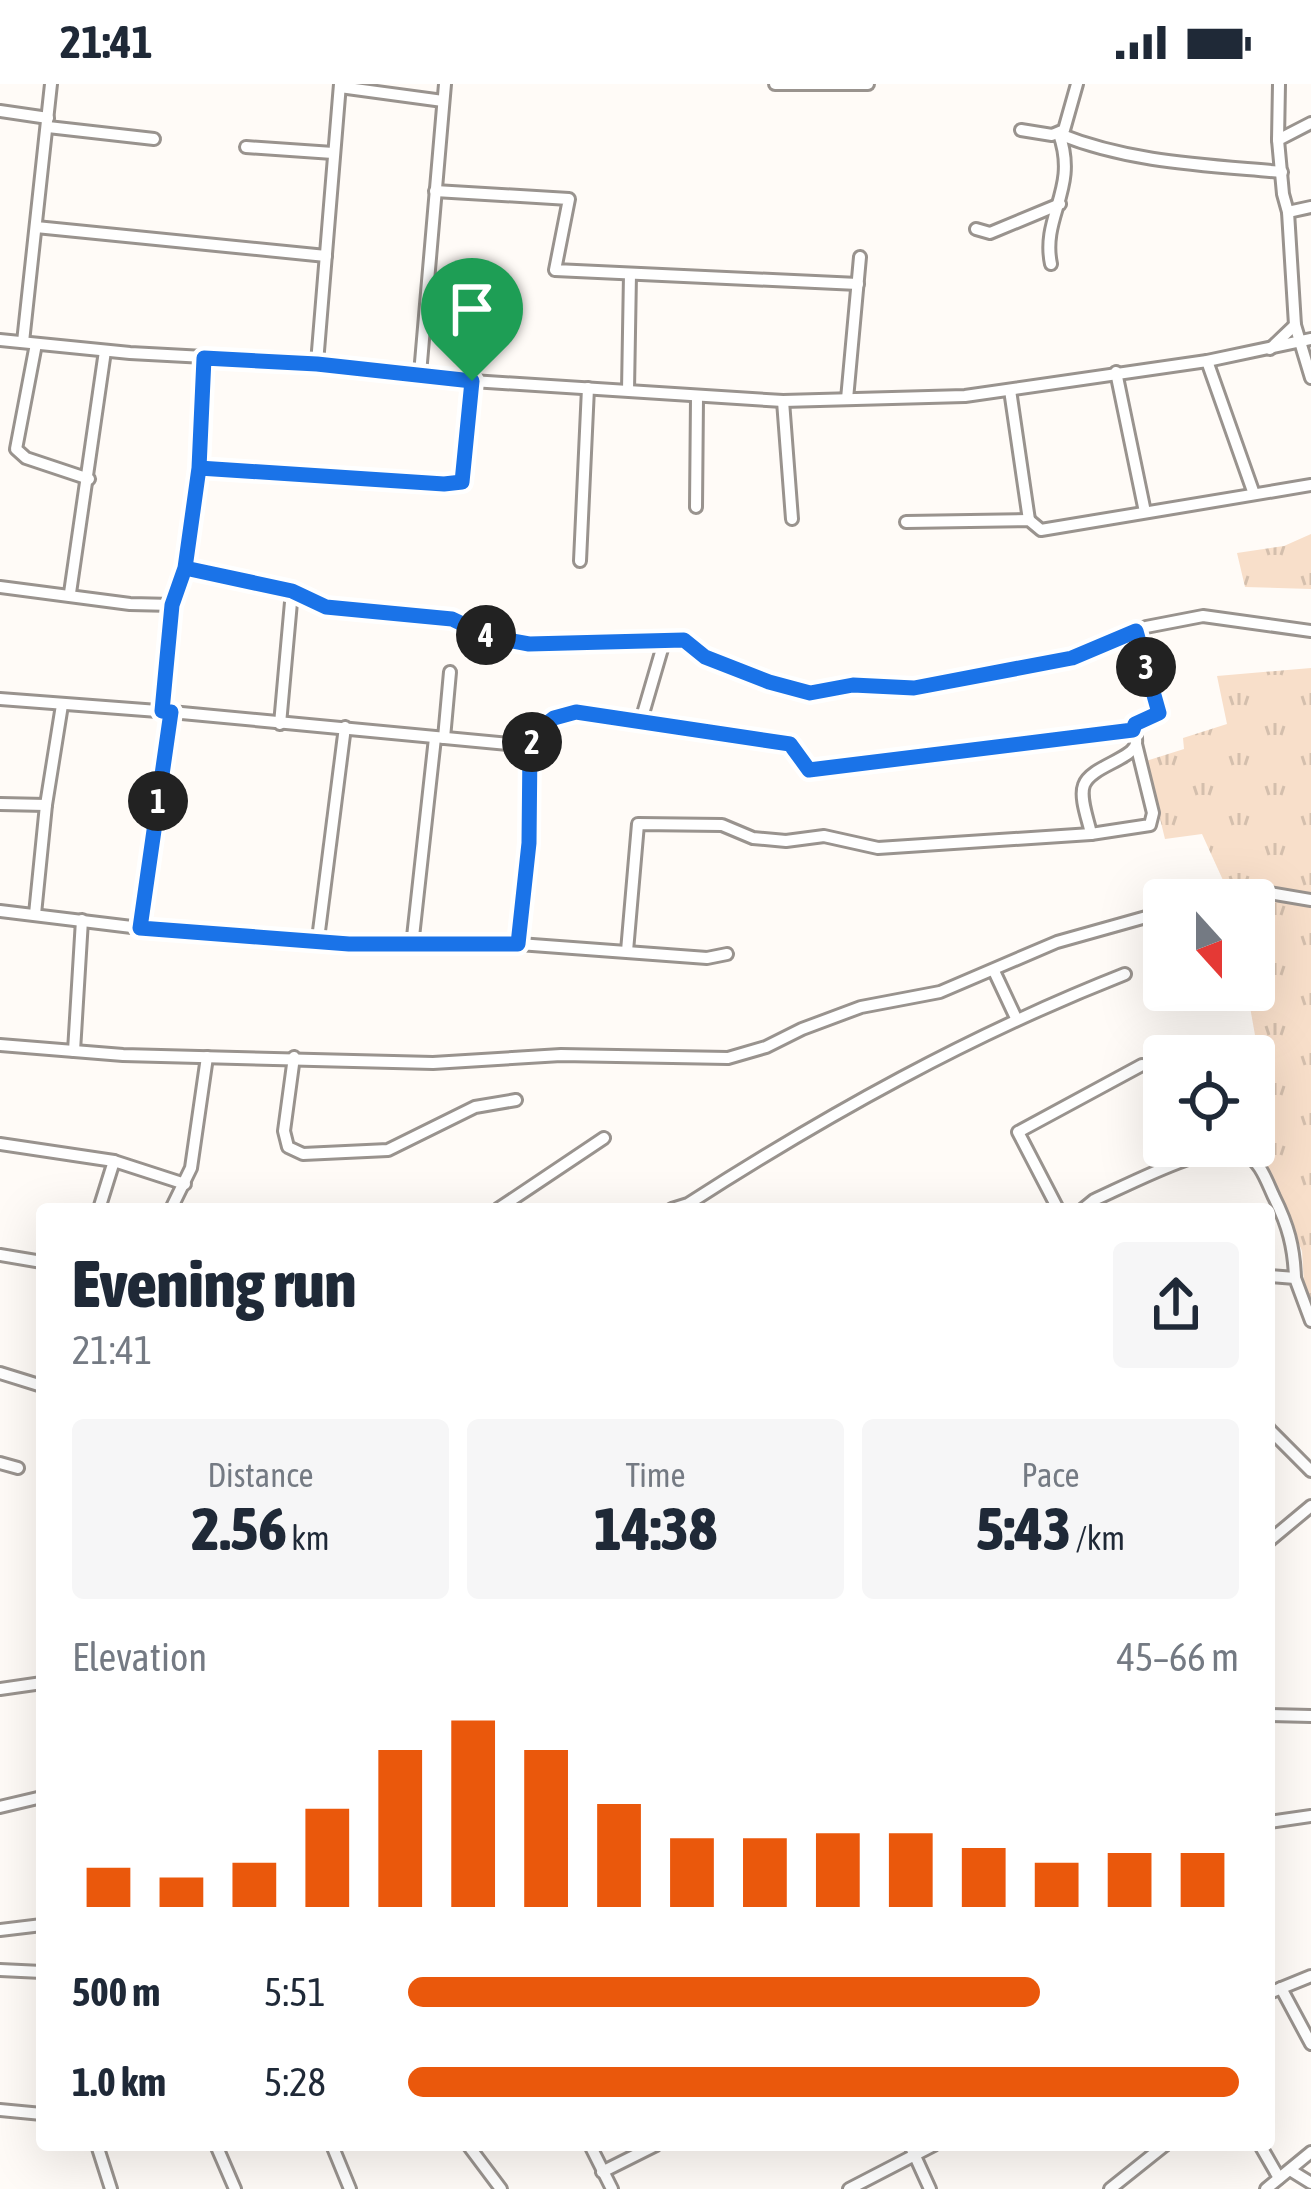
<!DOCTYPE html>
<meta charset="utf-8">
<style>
body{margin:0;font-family:"Asap Condensed",sans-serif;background:#f6f6f7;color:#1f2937;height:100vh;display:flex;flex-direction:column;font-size:45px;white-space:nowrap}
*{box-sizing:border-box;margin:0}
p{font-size:39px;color:#747a83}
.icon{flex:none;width:66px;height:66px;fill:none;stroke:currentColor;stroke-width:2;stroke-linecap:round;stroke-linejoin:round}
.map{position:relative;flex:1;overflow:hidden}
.details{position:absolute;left:36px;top:1119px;width:1239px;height:948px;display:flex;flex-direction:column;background:#fff;border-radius:12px;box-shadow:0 12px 48px #0002}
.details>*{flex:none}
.needle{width:78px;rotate:159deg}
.buttons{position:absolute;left:1143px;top:795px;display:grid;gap:24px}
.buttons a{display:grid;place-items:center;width:132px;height:132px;border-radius:12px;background:#fff;box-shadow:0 12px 48px #0002;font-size:60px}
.pin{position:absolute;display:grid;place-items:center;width:102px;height:102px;color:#fff;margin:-123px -51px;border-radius:50% 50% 50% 0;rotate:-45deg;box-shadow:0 0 12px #0007}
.pin .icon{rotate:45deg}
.km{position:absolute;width:60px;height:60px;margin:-30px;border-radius:50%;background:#222;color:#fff;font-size:33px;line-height:60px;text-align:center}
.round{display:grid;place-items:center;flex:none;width:126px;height:126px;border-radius:12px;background:#f6f6f7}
.headline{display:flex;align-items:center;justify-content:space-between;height:204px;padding:0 36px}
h1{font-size:66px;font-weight:800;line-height:90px}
.metrics{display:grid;grid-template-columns:repeat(3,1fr);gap:18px;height:204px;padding:12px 36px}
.metrics div{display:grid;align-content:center;border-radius:12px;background:#f6f6f7;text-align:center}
.metrics b{font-size:60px;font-weight:800}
.metrics small{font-size:33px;font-weight:400}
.metrics p{font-size:33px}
.chart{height:336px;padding:24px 36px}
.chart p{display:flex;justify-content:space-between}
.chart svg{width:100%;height:216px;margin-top:12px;stroke:#ea580c;stroke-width:6}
ul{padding:0 36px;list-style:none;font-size:39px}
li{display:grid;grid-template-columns:192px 144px 1fr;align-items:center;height:90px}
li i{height:30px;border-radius:15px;background:#ea580c}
.status{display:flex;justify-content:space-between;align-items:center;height:84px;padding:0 60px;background:#fff;direction:ltr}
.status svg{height:33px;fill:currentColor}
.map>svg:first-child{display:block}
.grass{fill:url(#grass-tufts)}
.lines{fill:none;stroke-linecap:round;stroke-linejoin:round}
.street-casing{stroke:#99938e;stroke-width:16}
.street{stroke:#fff;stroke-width:10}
.route-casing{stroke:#fff;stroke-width:24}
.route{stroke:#1a73e8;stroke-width:15}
</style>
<div class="status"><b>21:41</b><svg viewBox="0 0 49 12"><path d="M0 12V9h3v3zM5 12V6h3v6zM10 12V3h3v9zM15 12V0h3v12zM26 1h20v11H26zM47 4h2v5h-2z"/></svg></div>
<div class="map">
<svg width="1311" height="2105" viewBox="0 0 1311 2105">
<defs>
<pattern id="grass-tufts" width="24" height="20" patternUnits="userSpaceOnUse" patternTransform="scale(3)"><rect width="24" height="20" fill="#f8dfca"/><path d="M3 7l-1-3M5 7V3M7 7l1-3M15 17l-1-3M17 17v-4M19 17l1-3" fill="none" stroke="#d4bfad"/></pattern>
</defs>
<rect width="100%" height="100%" fill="#fffbf7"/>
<!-- grass -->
<g class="grass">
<path d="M1311,450V505L1245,503L1237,469L1284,462Z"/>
<path d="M1311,584V1220L1304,1201L1302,1167L1263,1075L1243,1062H1254V1039L1269,1030L1247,906H1254V816H1232L1202,750L1165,755L1146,677L1184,665L1183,654L1227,640L1217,592Z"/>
</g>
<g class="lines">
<!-- street casing -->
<g class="street-casing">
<g id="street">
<path d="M775,0H868"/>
<path d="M340,3L443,17"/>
<path d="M0,27L48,34"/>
<path d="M1311,39L1278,56L1283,110L1288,128L1295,241L1311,294"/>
<path d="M48,43L154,55"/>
<path d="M1021,46L1052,51L1064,46L1077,0"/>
<path d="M1059,50C1131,79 1206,81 1282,88"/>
<path d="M1278,56L1279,0"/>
<path d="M246,63L333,69"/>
<path d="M435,107L569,115L555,186L858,200"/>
<path d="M1288,128L1311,123"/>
<path d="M36,143L326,172"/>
<path d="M976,145L990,149L1060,120"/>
<path d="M1051,180C1041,132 1079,105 1059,50"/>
<path d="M0,256L130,269L317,279L472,297L783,317L965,312L1207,277L1311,255"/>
<path d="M23,258L51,0"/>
<path d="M36,260L16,365L26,374L89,395"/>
<path d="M1270,265L1295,241"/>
<path d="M1207,277L1254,410"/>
<path d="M317,279L340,0"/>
<path d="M1116,288L1145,428"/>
<path d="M420,290L445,0"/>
<path d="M628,306L630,190"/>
<path d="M1010,306L1029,436"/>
<path d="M847,315L860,173"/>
<path d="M783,317L792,435"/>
<path d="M199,384L444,400L462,398L472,297"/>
<path d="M696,423L697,314"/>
<path d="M906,438L1029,436L1041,446L1311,401"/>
<path d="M580,477L588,304"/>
<path d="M185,484L292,507L326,523L452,535L490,553L529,560L684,556L705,573L768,598L810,609L853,601L914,604L1072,575L1146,543L1203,532L1311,547"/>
<path d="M0,503L130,520L173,521"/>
<path d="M70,509L105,267"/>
<path d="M0,615L171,628L140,844"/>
<path d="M162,627L173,521L185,484L199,384L204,273"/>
<path d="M171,628L530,662"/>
<path d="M280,640L292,507"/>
<path d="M640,640L664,558"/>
<path d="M444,654L450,588"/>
<path d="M0,720L46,721"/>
<path d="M1091,750C1089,738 1079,714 1084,701C1091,682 1134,675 1136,659C1137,653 1134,647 1135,640L1159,629L1136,547"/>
<path d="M1205,816L1251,806L1311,816"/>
<path d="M0,827L140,844L349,860H519L707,874L727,870"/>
<path d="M35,830L46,721L62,621"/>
<path d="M318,855L345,643"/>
<path d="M519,860L529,759L530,662L540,645L554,634L576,628L790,660L809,686L1133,647"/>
<path d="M412,862L435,654"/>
<path d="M627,867L638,740L722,741L753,754L786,757L824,752L878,764L1091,750L1150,741L1153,729L1136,660"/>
<path d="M994,887L1016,934"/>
<path d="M0,961L123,971L433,979L561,971L728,974L766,963L802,945L861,923L940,908L1057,858L1164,828"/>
<path d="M74,967L82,836"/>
<path d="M294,973L284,1047L288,1063L303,1070L388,1066L475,1023L516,1016"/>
<path d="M0,1060L114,1077"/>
<path d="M99,1125L114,1077L185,1100"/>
<path d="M171,1125L191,1084L207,973"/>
<path d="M498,1125L604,1054"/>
<path d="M672,1125L688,1120C828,1030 970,951 1125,890"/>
<path d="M1058,1125L1018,1048L1142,981"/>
<path d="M1083,1125L1094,1116C1124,1103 1216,1054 1243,1068C1261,1078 1266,1096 1274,1113C1288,1141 1294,1163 1295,1194"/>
<path d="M0,1171L42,1178"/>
<path d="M1269,1192L1295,1194L1311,1237"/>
<path d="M0,1289L42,1302"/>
<path d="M1269,1345L1311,1387"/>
<path d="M0,1379L18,1384"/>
<path d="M1269,1457L1311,1422"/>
<path d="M0,1605L42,1599"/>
<path d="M1269,1631L1311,1632"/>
<path d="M0,1723L42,1713"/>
<path d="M1269,1738L1311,1732"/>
<path d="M0,1846L42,1841"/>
<path d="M0,1886L42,1888"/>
<path d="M1281,1904L1311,1960"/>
<path d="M1269,1909L1311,1892"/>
<path d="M0,2026L42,2030"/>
<path d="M97,2061L111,2105"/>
<path d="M216,2061L235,2105"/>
<path d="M332,2061L350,2105"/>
<path d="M468,2061L501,2105"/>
<path d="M590,2061L612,2105"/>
<path d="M910,2061L930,2105"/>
<path d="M1260,2061L1279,2094"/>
<path d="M1290,2086L1311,2099"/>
<path d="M602,2088L656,2061"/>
<path d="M849,2105L934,2061"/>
<path d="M1110,2105L1165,2061"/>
<path d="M1266,2105L1311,2068"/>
</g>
</g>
<!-- street -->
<use href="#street" class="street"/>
</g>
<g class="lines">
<!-- route casing -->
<g class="route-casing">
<path id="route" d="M472,297L462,398L444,400L199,384L185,484L172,521L162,627L171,628L140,844L349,860H518L529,759L530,662L540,645L554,634L576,628L790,660L809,686L1133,646L1135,640L1159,629L1136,547L1072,574L914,604L853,601L810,609L769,598L705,573L684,556L529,560L490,553L452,535L326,523L292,507L185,484L199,384L204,274L317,280L472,297"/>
</g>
<!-- route -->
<use href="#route" class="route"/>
</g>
</svg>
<div class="buttons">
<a><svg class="needle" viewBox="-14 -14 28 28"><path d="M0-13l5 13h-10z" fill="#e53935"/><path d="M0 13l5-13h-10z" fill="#747a83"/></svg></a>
<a><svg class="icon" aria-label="locate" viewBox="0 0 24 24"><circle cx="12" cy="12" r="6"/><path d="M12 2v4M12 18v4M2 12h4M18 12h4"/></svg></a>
</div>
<div class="pin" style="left:472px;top:297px;background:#1e9e55"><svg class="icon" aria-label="arrive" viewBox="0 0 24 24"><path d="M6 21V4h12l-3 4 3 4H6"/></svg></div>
<b class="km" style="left:158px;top:717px">1</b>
<b class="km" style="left:532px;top:658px">2</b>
<b class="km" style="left:1146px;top:583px">3</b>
<b class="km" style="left:486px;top:551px">4</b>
<section class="details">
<div class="headline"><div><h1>Evening run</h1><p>21:41</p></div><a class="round"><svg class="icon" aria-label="share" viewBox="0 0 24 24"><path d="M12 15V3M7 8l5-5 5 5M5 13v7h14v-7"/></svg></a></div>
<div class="metrics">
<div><p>Distance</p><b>2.56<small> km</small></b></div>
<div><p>Time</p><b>14:38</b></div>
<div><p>Pace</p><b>5:43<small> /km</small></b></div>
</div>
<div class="chart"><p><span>Elevation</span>45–66 m</p>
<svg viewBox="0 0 160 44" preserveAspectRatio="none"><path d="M5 44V36M15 44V38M25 44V35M35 44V24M45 44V12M55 44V6M65 44V12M75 44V23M85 44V30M95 44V30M105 44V29M115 44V29M125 44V32M135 44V35M145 44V33M155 44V33"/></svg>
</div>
<ul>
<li><b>500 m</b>5:51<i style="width:76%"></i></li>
<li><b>1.0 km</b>5:28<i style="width:100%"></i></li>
</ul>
</section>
</div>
